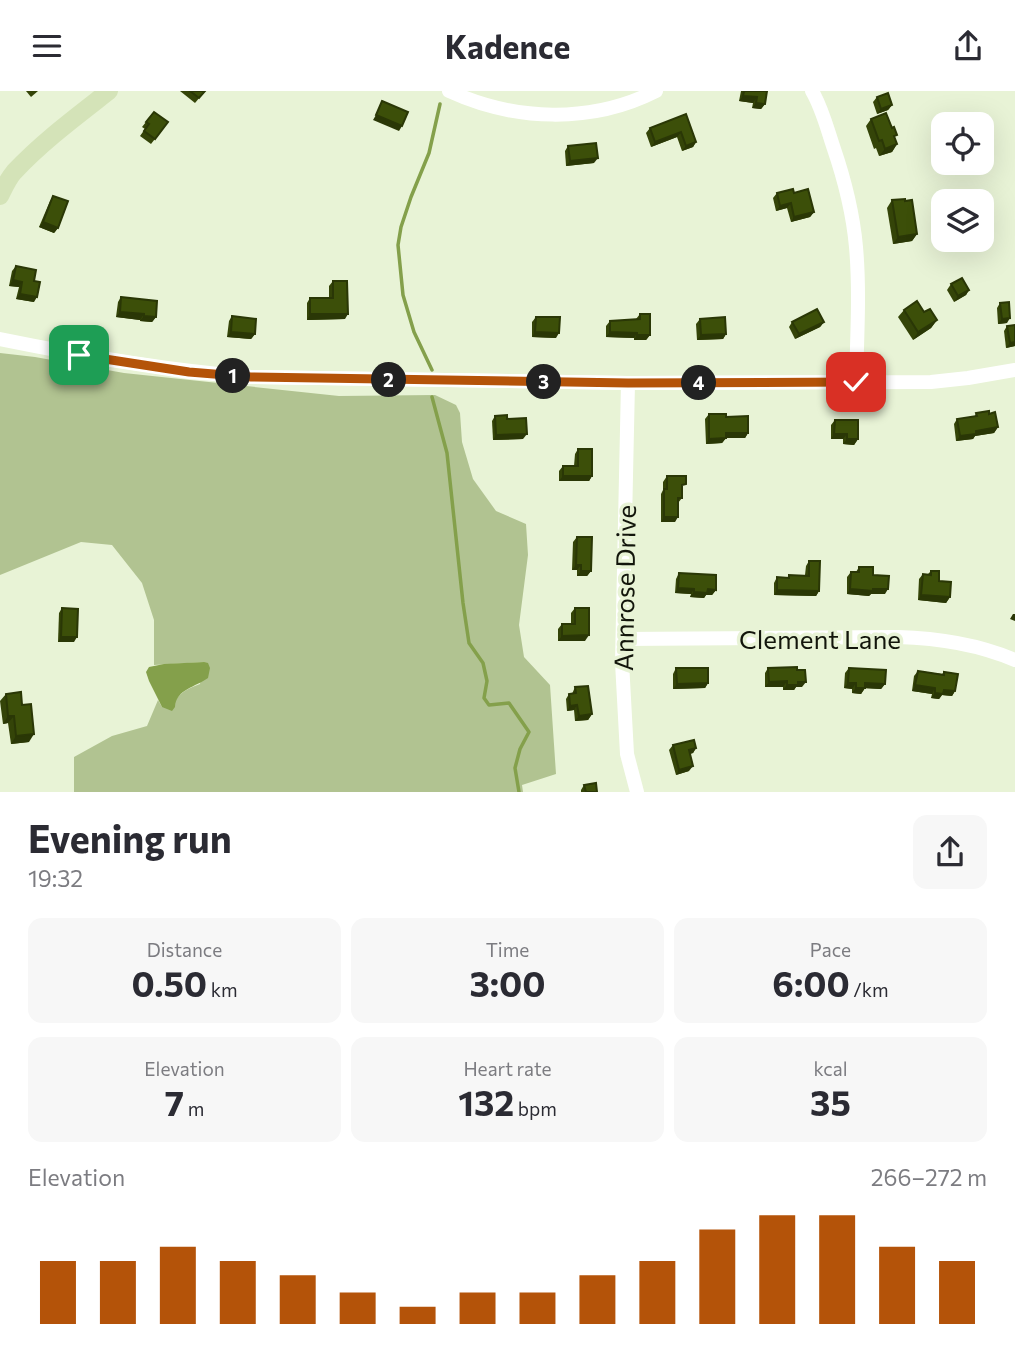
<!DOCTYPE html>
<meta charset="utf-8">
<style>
body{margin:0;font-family:Commissioner,sans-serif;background:#f7f7f7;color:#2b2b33;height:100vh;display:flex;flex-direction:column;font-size:26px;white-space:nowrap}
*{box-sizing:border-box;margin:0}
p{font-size:23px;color:#7c7c81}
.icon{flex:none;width:38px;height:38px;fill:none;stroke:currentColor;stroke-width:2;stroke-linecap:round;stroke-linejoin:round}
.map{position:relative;height:701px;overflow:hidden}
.drawer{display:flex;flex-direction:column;background:#fff;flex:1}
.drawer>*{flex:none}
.fabs{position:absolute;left:931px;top:21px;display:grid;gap:14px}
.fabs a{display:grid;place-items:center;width:63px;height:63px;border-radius:14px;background:#fff;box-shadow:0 7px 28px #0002;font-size:35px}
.pin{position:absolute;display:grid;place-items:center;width:60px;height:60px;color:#fff;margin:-30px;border-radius:14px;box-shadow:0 4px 10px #0006}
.km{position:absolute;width:35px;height:35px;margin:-18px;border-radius:50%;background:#222;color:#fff;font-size:19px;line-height:35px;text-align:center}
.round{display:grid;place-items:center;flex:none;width:74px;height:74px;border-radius:14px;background:#f7f7f7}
.overview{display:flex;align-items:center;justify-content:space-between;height:119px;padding:0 28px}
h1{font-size:38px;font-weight:700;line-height:52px}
.metrics{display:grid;grid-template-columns:repeat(3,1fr);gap:10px;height:119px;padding:7px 28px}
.metrics div{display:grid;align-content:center;border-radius:14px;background:#f7f7f7;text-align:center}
.metrics b{font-size:35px;font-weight:700}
.metrics small{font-size:19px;font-weight:400}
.metrics p{font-size:19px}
.chart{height:196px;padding:14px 28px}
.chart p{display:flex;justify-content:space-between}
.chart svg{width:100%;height:126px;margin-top:7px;stroke:#b45309;stroke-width:6}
header{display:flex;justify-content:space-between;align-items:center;height:91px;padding:0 28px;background:#fff;font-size:32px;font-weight:700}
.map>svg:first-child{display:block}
.green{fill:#b1c391}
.water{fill:#84a04b}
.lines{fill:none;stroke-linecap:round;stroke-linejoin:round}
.stream{stroke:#84a04b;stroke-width:3.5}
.minor{stroke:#fff;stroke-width:14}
.major{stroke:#d4e3b8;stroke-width:18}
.wall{fill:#344408}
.shaded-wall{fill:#2a3706}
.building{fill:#3c4f09;stroke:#2a3706;stroke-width:2}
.route-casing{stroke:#fff;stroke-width:14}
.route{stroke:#b45309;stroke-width:9}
.labels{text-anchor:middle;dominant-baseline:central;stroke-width:7;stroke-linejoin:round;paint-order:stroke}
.street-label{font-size:26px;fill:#12150b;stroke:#e8f3d6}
</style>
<header><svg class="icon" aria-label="menu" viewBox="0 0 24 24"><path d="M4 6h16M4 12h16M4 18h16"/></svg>Kadence<svg class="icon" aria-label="share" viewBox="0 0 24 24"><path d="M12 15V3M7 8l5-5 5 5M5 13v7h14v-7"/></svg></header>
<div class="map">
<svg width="1015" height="701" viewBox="0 0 1015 701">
<rect width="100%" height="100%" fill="#e8f3d6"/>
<!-- green -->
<path class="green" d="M0,262L35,266L124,282L339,305L435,304L456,314L460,322L462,351L473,388L496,420L526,433L528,464L519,534L524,566L550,594L556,683L522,694L523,701H74V666L112,645L147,635L158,609L162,616L175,611C179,601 190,597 200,593L204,571L154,574V529L142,492L112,454L81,451L0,484Z"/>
<!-- water -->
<path class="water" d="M204,571L208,572L210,577L208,587C196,596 176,598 175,616L172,620L162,616L149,590L146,581L149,576L164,573Z"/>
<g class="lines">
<!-- stream -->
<g class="stream">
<path d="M432,279L414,241L403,204L398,154L401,136L411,106L429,62L440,13"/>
<path d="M432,306L447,362L463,512L469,552L483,572L487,590L484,607L489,614L509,612L529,641L520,658L515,677L519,701"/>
</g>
<!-- minor -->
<g class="minor">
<path d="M449,0C514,30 591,33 656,0"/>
<path d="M812,0C822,17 827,37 833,55C844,87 853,122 856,156C860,201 857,246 856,291"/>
<path d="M0,248C83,265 166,279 251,286L628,292L931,291L968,287L1015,279"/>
<path d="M628,292L622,571L627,663L637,701"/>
<path d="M623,548L898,546C939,547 977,553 1015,569"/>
</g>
<!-- major -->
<path class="major" d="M0,105C4,97 8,88 14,81C42,51 77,25 109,0"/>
</g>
<!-- wall -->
<g class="wall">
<path d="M26,0H38L31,6Z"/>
<path d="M180,0H205L195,12Z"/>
<path d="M741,0H767L765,13L761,18L752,17L753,12L739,10Z"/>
<path d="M877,6L892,14L888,19L877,23L873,11Z"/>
<path d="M154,21L168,31L151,53L140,45L145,38L142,36Z"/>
<path d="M686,23L696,51L693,56L682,60L677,46L651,56L646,42L650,37Z"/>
<path d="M871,28L897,53L892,61L879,65L876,57L874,58L866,35Z"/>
<path d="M568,55L594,72L566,75L565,60Z"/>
<path d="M777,102H794L814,121L810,126L791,131L787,117L776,120L773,107Z"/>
<path d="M53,105L58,137L54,142L39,136L50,110Z"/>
<path d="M892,109L917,143L912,150L893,153L887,117Z"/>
<path d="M16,175L34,190V211L16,208L19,196L9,195L12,180Z"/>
<path d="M333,190L345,228L307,229V212L310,207H329V195Z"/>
<path d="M951,193L969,199L966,204L954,211L947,199Z"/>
<path d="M121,206L156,226L152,231L140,230V229L116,226L118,211Z"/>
<path d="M1000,212L1007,232L998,233L997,217Z"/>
<path d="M904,219L924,221L937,229L931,237L913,249L898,226Z"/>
<path d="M640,223L650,244L646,249H634V247L606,246V235L610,230L636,228Z"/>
<path d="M232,225L255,243L251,248L227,246L229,230Z"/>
<path d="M536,226L556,247L532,246V231Z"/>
<path d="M700,228L726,243L723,248L697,249L696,233Z"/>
<path d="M792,231H824L820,236L795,248L789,236Z"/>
<path d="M1007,235L1015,255L1006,257L1004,240Z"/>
<path d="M976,322L989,323L998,336L994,342L975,345L973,348L956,350L954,333L957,328L975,325Z"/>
<path d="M709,323L726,326L748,342L745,347H726L722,352L706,353L705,328Z"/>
<path d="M495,325L507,328L523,348L493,349L492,330Z"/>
<path d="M835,329L858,348L854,354L843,353V348H831V334Z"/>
<path d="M578,358L592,385L589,390H559V380L563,375H574L575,363Z"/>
<path d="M667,385L683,399H682V407L678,412L675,431H661V403L663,399V391Z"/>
<path d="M577,446L591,480L587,485H577V479H572L573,451Z"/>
<path d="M809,470L819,500L816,505L774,504V492L777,486L787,487L789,484H805L806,475Z"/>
<path d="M859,476L873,484L885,503H871L869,505L847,503V486L851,481H856Z"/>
<path d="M931,480L950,506L946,512L918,509L919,488L923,483H928Z"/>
<path d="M679,482L716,499L712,504H706L704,507L690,506L691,503L675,502L676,488Z"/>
<path d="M62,517L74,551H58L59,522Z"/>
<path d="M575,517L585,550H558V538L562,533H571V522Z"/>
<path d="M676,577L708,592L705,597L673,598V583Z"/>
<path d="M768,577L802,596H796L794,599H783V596H765V582Z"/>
<path d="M849,577L885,593L881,598L865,597L861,603L852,602V598L844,597L845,582Z"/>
<path d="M918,580L942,583L944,581L955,600L952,605L942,604L939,608L931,607L932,603L912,600L914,585Z"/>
<path d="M575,596L592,623L588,629L575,630L574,619L567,620L566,608L569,603H572Z"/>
<path d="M6,603L22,614L29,651L11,653L8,632L3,633L0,610Z"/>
<path d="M673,654L696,657L693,662L690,663L689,680L676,684L669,659Z"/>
<path d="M584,694L597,701H581V699Z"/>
</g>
<!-- shaded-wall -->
<g class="shaded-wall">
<path d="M743,5L757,6L753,12L739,10Z"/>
<path d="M756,12L765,13L761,18L752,17Z"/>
<path d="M892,14L888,19L877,23L881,18Z"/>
<path d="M376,24L402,35L399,40L373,29Z"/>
<path d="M681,41L677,46L651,56L655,51Z"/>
<path d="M696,51L693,56L682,60L686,55Z"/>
<path d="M897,53L892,61L879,65L885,58Z"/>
<path d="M598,67L594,72L566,75L570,70Z"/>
<path d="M791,112L787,117L776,120L780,115Z"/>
<path d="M814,121L810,126L791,131L794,126Z"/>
<path d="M43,131L58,137L54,142L39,136Z"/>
<path d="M917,143L912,150L893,153L898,146Z"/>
<path d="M13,189L22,191L19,196L9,195Z"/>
<path d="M969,199L966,204L954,211L958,205Z"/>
<path d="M20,203L37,206L34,211L16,208Z"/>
<path d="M120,221L144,223L140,229L116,226Z"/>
<path d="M310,223H348L345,228L307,229Z"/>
<path d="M144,225L156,226L152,231L140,230Z"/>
<path d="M1010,227L1007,232L998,233L1002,228Z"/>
<path d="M937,229L931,237L913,249L918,241Z"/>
<path d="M824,231L820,236L795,248L799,243Z"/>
<path d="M231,241L255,243L251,248L227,246Z"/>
<path d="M535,241L559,242L556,247L532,246Z"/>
<path d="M610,241L637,242L634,247L606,246Z"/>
<path d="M726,243L723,248L697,249L701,244Z"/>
<path d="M637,244H650L646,249H634Z"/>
<path d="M1015,251V255L1006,257L1010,252Z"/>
<path d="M998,336L994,342L975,345L973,348L956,350L960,345L976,340Z"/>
<path d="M726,342H748L745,347H722Z"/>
<path d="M527,343L523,348L493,349L496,344Z"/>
<path d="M834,343H847L843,348H831Z"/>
<path d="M726,347L722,352L706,353L709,348Z"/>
<path d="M847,348H858L854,354L843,353Z"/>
<path d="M563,385H592L589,390H559Z"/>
<path d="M664,426H678L675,431H661Z"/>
<path d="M576,474H581L577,479H572Z"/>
<path d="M581,480H591L587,485H577Z"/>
<path d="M678,497L694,498L691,503L675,502Z"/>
<path d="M708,498L716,499L712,504H706L704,507L690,506L694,501Z"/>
<path d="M850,498H888L885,503H871L869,505L847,503Z"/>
<path d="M777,499L819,500L816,505L774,504Z"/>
<path d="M921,504L950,506L946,512L918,509Z"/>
<path d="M1013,523H1015V530L1010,528Z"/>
<path d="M589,544L585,550H558L562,545Z"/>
<path d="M61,546H77L74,551H58Z"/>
<path d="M787,590L783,596H765L769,591Z"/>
<path d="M798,591H806L802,596H796L794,599H783L787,594Z"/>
<path d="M708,592L705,597L673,598L677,593Z"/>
<path d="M848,592H856L852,598L844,597Z"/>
<path d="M865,592L885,593L881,598L861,597Z"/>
<path d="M915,594L935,597L932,603L912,600Z"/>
<path d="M856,597H865L861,603L852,602Z"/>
<path d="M944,599L955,600L952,605L942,604L939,608L931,607L935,602Z"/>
<path d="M577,614L574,619L567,620L570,615Z"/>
<path d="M592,623L588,629L575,630L579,625Z"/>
<path d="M8,625H14L8,632L3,633Z"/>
<path d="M34,643L29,651L11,653L16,645Z"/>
<path d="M696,657L693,662L685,664L689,659Z"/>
<path d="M693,675L689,680L676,684L679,679Z"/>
</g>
<!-- building -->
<g class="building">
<path d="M190,0H205L199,7Z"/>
<path d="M744,0H767L765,13L756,12L757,6L743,5Z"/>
<path d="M888,2L892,14L881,18L877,6Z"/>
<path d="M382,10L408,21L402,35L376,24Z"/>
<path d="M154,21L168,31L155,48L144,40L149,33L146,31Z"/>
<path d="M886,22L892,37L894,36L897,44L894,45L897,53L885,58L882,49L879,50L871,28Z"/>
<path d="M686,23L696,51L686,55L681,41L655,51L650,37Z"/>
<path d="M596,52L598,67L570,70L568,55Z"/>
<path d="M793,98L794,102L808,98L814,121L794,126L791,112L780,115L777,102Z"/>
<path d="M53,105L68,110L58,137L43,131Z"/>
<path d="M905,108V110L912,109L917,143L898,146L892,109Z"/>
<path d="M16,175L36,179L34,190L40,191L37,206L20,203L22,191L13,189Z"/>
<path d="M962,187L969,199L958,205L951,193Z"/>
<path d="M333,190H347L348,223H310V207H333Z"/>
<path d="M121,206L157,210L156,226L144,225V223L120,221Z"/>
<path d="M917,210L924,221L930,218L937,229L918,241L904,219Z"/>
<path d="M1009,211L1010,227L1002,228L1000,212Z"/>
<path d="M817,218L824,231L799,243L792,231Z"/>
<path d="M640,223H650V244H637V242L610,241V230L640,228Z"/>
<path d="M232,225L256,228L255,243L231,241Z"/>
<path d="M536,226H560L559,242L535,241Z"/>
<path d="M725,226L726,243L701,244L700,228Z"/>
<path d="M1015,234V251L1010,252L1007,235Z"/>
<path d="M989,320V323L995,321L998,336L976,340V343L960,345L957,328L977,325L976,322Z"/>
<path d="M709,323H726V326L748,325V342H726V347L709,348Z"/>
<path d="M507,324V328L526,327L527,343L496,344L495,325Z"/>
<path d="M835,329H858V348H847V343H834Z"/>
<path d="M578,358H592V385H563V375H578Z"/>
<path d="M667,385H686V393L682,394V407H678V426H664V398H667Z"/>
<path d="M577,446H592L591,480H581V474H576Z"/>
<path d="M809,470H820L819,500L777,499V486L789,487V484L809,485Z"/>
<path d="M859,476H873V484L889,485L888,498H873V500L850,498L851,481H859Z"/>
<path d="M931,480H939V490L951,491L950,506L921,504L923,483L931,484Z"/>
<path d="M679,482L716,484V499L708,498L707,502L694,501V498L678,497Z"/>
<path d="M62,517L78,518L77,546H61Z"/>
<path d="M575,517H589V544L562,545V533H575Z"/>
<path d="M797,576V579H805L806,591H798V594H787V590L769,591L768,577Z"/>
<path d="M676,577H708V592L677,593Z"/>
<path d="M849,577L886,579L885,593L865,592V597H856V592H848Z"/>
<path d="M918,580L944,584V581L958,583L955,600L944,599L943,603L935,602V597L915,594Z"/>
<path d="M588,595L592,623L579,625L577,614L570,615L569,603L576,602L575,596Z"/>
<path d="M21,601L22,614L31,613L34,643L16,645L14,625H8L6,603Z"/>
<path d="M694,649L696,657L689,659L693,675L679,679L673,654Z"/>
<path d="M596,692L597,701H586L584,694Z"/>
</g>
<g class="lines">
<!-- route casing -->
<g class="route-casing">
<path id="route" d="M79,264L189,281L251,286L628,292L856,291"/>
</g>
<!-- route -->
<use href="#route" class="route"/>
</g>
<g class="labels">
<!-- street labels -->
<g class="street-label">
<text transform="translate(624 497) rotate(-89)">Annrose Drive</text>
<text x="820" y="547">Clement Lane</text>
</g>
</g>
</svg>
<div class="fabs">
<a><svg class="icon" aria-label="locate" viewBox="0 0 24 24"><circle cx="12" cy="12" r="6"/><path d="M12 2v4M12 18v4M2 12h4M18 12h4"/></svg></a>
<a><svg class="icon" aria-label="layers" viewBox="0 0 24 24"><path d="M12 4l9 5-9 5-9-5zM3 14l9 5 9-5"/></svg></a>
</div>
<div class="pin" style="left:79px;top:264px;background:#1e9e55"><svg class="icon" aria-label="arrive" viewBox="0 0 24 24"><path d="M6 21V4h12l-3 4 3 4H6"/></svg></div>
<div class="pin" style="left:856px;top:291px;background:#d93025"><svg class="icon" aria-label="check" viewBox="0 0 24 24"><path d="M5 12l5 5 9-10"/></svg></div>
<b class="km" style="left:233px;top:285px">1</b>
<b class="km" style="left:389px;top:289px">2</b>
<b class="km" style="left:544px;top:291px">3</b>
<b class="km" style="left:699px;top:292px">4</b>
</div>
<section class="drawer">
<div class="overview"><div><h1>Evening run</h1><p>19:32</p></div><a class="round"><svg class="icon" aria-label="share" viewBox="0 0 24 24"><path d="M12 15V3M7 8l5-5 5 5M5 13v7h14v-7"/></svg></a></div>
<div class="metrics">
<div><p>Distance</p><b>0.50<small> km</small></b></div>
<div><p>Time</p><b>3:00</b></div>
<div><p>Pace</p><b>6:00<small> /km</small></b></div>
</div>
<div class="metrics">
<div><p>Elevation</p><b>7<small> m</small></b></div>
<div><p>Heart rate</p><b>132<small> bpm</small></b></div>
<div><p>kcal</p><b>35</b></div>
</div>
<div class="chart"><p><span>Elevation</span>266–272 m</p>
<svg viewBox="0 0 160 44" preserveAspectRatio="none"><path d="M5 44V22M15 44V22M25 44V17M35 44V22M45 44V27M55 44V33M65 44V38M75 44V33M85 44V33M95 44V27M105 44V22M115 44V11M125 44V6M135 44V6M145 44V17M155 44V22"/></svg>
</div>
</section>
